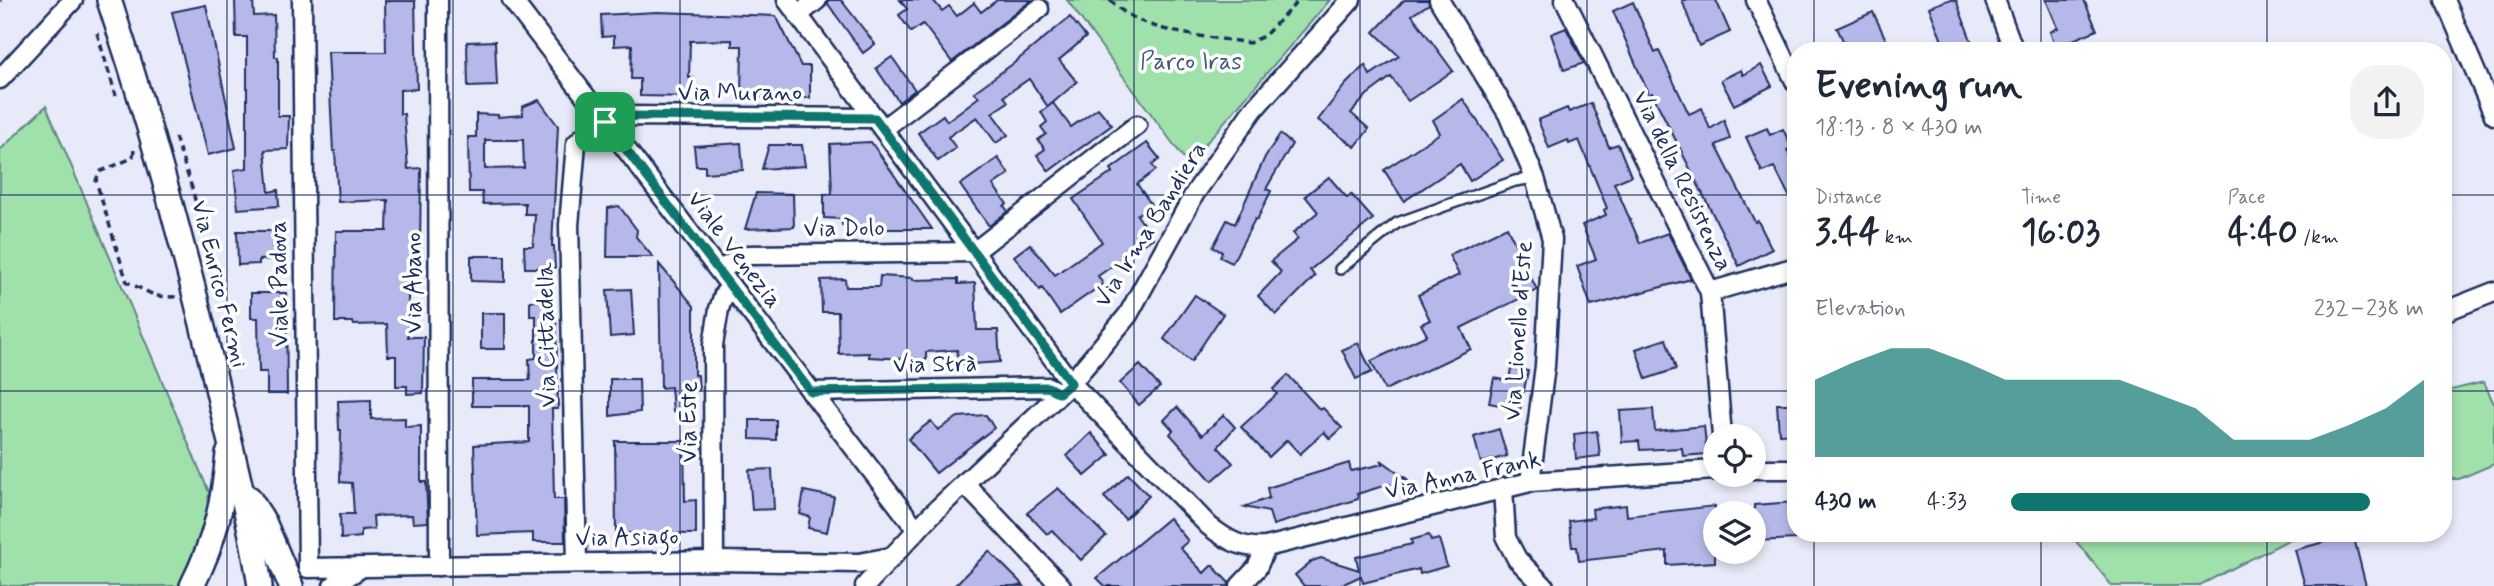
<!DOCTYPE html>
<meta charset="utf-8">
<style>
body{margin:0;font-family:Mynerve,sans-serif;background:#f2f2f3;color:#1f2937;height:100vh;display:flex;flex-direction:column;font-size:26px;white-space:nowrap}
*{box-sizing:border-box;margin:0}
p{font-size:23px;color:#747a83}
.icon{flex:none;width:38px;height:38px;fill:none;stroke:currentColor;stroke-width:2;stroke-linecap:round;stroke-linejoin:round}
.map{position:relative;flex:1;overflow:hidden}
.panel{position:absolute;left:1787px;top:42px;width:665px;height:500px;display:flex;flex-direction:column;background:#fff;border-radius:28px;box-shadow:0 4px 10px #0003}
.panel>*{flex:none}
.buttons{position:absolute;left:1703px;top:424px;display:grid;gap:14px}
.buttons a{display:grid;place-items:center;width:63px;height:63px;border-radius:50%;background:#fff;box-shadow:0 4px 10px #0003;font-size:35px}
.pin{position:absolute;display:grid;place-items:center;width:60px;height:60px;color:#fff;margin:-30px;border-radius:14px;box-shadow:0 4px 10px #0006}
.round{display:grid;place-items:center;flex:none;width:74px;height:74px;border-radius:28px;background:#f2f2f3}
.head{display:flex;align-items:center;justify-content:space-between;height:119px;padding:0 28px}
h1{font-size:38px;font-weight:800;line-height:52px}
.figures{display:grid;grid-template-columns:repeat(3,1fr);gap:10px;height:119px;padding:7px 28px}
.figures div{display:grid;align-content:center}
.figures b{font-size:35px;font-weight:800}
.figures small{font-size:19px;font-weight:400}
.figures p{font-size:19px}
.chart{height:196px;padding:14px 28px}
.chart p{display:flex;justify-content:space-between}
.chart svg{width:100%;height:126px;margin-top:7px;fill:#0f766e;opacity:.7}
ul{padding:0 28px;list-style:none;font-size:23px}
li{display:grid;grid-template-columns:112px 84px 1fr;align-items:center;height:52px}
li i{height:18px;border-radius:9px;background:#0f766e}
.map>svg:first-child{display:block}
.green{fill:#a0e0aa;stroke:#5e8884;stroke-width:2}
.building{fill:#b6b8ea;stroke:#1b2f5e;stroke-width:2;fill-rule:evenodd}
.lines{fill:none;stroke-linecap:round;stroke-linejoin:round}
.service-casing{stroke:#1b2f5e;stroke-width:14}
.minor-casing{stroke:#1b2f5e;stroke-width:23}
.tertiary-casing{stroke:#1b2f5e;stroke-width:28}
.path{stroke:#1b2f5e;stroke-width:3.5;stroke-dasharray:7 5;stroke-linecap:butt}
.service{stroke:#fff;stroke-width:9}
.minor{stroke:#fff;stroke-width:18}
.tertiary{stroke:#fff;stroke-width:23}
.route-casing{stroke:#fff;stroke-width:14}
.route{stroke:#0f766e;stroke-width:9}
.grid{fill:none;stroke:#1b2f5e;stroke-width:2;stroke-opacity:0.55}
.labels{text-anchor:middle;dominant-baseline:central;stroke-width:7;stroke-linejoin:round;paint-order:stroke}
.park-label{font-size:24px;fill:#3c5b71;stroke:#fff}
.street-label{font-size:24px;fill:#1b2f5e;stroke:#fff}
</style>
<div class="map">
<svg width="2494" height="586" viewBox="0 0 2494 586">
<rect width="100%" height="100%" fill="#e9eaf9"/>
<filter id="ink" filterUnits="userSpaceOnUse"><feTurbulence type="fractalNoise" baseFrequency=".0143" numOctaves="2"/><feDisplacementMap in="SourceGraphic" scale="14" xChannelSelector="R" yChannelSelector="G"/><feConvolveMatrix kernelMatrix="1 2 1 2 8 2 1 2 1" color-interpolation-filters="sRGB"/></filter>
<g filter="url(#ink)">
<!-- green -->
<g class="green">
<path d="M1067,0H1330L1188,164Z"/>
<path d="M46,106L214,504L187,574L178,586H0V150Z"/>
<path d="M2484,382L2494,404V464L2459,479H2443V392Z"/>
<path d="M2099,534H2300L2198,586H2112L2075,540Z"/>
</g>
<!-- building -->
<g class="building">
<path d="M235,0H253L254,16L274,15L275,57H278V116H289L288,149L265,150L269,192L278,190L279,206L238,209L234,170L247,168V37H236Z"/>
<path d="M828,0H841L875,44L863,53L828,4Z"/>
<path d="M900,0H933L942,11L949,6L957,16L974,3L981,12L997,0H1032L952,62L923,24L911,32L899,15L907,9Z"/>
<path d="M1404,0H1428L1429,4L1412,15L1453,71L1408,101L1391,77L1367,95L1351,113L1369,129L1355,147L1318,120L1345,85L1365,65L1370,75L1399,56L1374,32Z"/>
<path d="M1682,0H1716L1730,32L1699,46Z"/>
<path d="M1948,0H1956L1975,51H1946L1929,7Z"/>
<path d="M2046,0H2084L2097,30L2056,47L2050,32L2058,28Z"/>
<path d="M385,1H415L417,89L400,90V114H404L408,169L421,168L420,250H414L413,295H408V337H424L423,393L407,394V386H396V356H388L387,324L354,325L353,322H335L336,231H387L388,200L338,202L335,151H333L328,52H386Z"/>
<path d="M1633,2L1655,53L1659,51L1689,114L1702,108L1710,129L1724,120L1730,139L1716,145L1755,222L1758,221L1772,249L1739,266L1652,93L1649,95L1613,11Z"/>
<path d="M206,5L236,148L208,155L172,12Z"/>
<path d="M657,12L776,16L801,66H810V98H741L742,46H732V40L690,41L689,78H694V97L640,96V79H631L632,45L614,46V36L602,37L601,15Z"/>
<path d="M1873,12L1889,46L1879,51H1848L1837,28Z"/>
<path d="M1070,17L1086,37L1059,60L1077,82L1048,107L1029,79L1004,96L1008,102L992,113L1008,135L996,143L977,117L948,137L956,148L938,161L918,133L943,115L947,121L979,97L974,92L1014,63Z"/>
<path d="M1566,28L1584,63L1564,70L1551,34Z"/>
<path d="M495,41L497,86L468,87L467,42Z"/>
<path d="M892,57L915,90L899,102L876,68Z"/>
<path d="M1761,65L1772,86L1734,105L1721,80L1741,70L1743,75Z"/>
<path d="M1463,99L1503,160L1470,181L1460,164L1404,201L1384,170L1440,133L1433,120Z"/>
<path d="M539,100L558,126L552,246H554L555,268H525L524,246H533L535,214H525V203L483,204L482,192H469L468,137H476V114L498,115V117L523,115L522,107ZM485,140H523L524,168L485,169Z"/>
<path d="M1053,103L1071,127L1098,108L1112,125L1049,171L1037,155L1045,149L1038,140L1046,134L1041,127L1047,122L1041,112Z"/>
<path d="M1591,103L1609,147L1618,144L1631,176L1614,183L1640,243L1668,233L1691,279L1591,306L1577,266L1596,259L1582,225L1606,215L1604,210L1607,208L1579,140L1569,144L1568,140L1549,148L1538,120L1567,108L1569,112Z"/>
<path d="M1767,128L1770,135L1783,129L1792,148L1787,150L1796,169V209L1774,167L1762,172L1746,137Z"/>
<path d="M1280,134L1292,144L1266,189L1271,191L1257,220L1255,219L1232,263L1220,257L1222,252L1213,247L1227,220L1235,224L1265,157Z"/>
<path d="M871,142L932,229H874V226L842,225V219L824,218V194H832L830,144Z"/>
<path d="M741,143L743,170L705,173V166H696L694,146Z"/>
<path d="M1147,143L1160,159L1152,165L1156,170L1137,184L1151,204L1137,215L1153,238L1098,276L1103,284L1060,314L1042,288L1040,290L1014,256L1030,244L1055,275L1102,242L1073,199L1113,172L1111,169Z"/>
<path d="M769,145H802L805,166L762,169Z"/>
<path d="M998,158L1009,174L993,185L1007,204L1004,206L1008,211L989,226L960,185Z"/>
<path d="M1329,177L1347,198L1351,194L1373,219L1310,270L1315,276L1276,315L1258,296L1281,272L1271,261L1298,239L1293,233L1318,212L1305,196Z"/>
<path d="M756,193L793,194L794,227L745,229Z"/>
<path d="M619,206L637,230L636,237L653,257H607L608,208Z"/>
<path d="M1507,227L1537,290L1461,328L1471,349L1385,390L1371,361L1427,335L1421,324L1430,320L1418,295L1459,275L1449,255Z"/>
<path d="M237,231H280L281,259L259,260V264L238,265Z"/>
<path d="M471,256H505V282L471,281Z"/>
<path d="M659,264L694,306V375H698L699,390L689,391L691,411L673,412L671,387L661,388Z"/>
<path d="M880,276L913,278V280L958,279V284L975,283L977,330H998L1000,362L958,365L957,350L926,352V360L869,357V353L839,354L838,312H822L821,280L845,279L846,287H879Z"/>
<path d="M631,289L634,335L610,337L607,290Z"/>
<path d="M251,293H286L287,394H267V372H259L258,318H251Z"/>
<path d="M1195,295L1223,314L1191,362L1164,339Z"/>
<path d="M530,301H551V317H556L558,409H552L554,499H564L565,542H533V533L477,535L474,445L529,442V406H472V380H530L529,359L536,358V316H530Z"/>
<rect x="481" y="313" width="24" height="36"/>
<path d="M1666,339L1676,369L1646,379L1636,349Z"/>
<path d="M1358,343L1372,372L1356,379L1342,350Z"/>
<path d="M1140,365L1160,387L1139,405L1120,383Z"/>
<path d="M1511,368L1528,371L1520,409L1489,403L1494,378L1509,381Z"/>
<path d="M1288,375L1320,410L1323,408L1342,428L1330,439L1324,432L1300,454L1287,440L1269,457L1241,427L1277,394L1273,389Z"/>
<path d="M610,379H639L640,412L610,416Z"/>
<path d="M371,400V419L405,418V427L421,426V482H426L428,522L413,523L412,515L373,516L374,529L361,530V537L341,539L340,514H354L352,483L340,482L341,430H339L338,401Z"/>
<path d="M1777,404H1796V433L1779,434Z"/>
<path d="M1177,407L1202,435L1224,415L1235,427L1218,447L1233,463L1212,481L1170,434L1173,430L1164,420Z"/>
<path d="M1653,409L1655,431L1704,426L1707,454L1683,456L1682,448L1640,450L1639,441L1622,442L1620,411Z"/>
<path d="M986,415L994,428L936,473L908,439L931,421L938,430L958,417Z"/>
<path d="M750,420H776V440L750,439Z"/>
<path d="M1499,429L1507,456L1481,463L1474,437Z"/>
<path d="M1597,431L1600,456L1576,459L1574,434Z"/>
<path d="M1091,433L1110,455L1085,476L1067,456Z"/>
<path d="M615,441H684L685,501L696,500V534L616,533Z"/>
<path d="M1381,460L1407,479H1404L1406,486L1393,491L1390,484L1357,494L1358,499L1273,525L1269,512L1244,507L1269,498L1267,488L1349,463L1351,471L1383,464Z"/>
<path d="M772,469L774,509L752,510L749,470Z"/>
<path d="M1128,474L1149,496L1125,519L1104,497Z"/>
<path d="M1058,488L1106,536L1081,560L1052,530L1047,534L1027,513Z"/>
<path d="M804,491L834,497L827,532L808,528L810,517L800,514Z"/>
<path d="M1796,502V539L1754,541V505Z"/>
<path d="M1626,505L1627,516L1715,506V562L1667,565V551L1579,561L1577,547H1572L1569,521L1593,518L1592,509Z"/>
<path d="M1169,518L1188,541L1180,548L1204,573L1212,565L1229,583V586H1105L1097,578Z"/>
<path d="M2353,534L2366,586H2305L2295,550Z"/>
<path d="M1429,535L1431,541L1439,539L1447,566L1420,574L1419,569L1363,583L1361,576L1339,586H1304L1295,575L1312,561L1321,558L1359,570L1356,557L1412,544L1411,540Z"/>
<path d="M989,551L1024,586H954Z"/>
</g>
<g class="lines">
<!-- service casing -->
<g class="service-casing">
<path id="service" d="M1340,269L1397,223L1515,181L1535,178"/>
</g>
<!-- minor casing -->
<g class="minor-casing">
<g id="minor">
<path d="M302,0L308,568L714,561L859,563L891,557"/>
<path d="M438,0L439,566"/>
<path d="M512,0L917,530"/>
<path d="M787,0L1071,383L1209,526C1227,540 1242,549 1266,547L1530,482L1715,470"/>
<path d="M1439,0L1508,114L1535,178L1552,239L1545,366L1530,482"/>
<path d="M1565,0L1710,292L1722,436"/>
<path d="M1756,0L1796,83"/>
<path d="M1995,0L2014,51"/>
<path d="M2445,0L2494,115"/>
<path d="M798,15L817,0"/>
<path d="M0,79L73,0"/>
<path d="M883,129L1039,9"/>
<path d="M719,270L748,255L974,252L1137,125"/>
<path d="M1710,292L1796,267"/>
<path d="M2443,312L2494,292"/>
<path d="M811,392L1048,387L1059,393"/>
<path d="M1754,469H1796"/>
<path d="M964,483L1061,586"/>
<path d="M1503,488L1506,538L1517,559L1544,586"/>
<path d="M714,561L713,345L719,309L724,294L731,287"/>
<path d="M577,563L569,225L576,144C591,128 605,122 626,116L875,118"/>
<path d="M333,586L359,569"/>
<path d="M865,586L931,515L1071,383L1128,315L1195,193L1253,110L1351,0"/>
<path d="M1240,586L1257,568L1266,547"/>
</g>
</g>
<!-- tertiary casing -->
<g class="tertiary-casing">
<g id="tertiary">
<path d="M109,0C154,135 191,271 222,409C236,468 251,526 260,586"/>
<path d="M249,498L264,522L291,586"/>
<path d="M192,586C215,540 223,505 228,454"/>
</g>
</g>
<!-- path -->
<g class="path">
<path d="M1110,0C1143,35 1203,35 1249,43L1264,36L1299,0"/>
<path d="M0,1L1,0"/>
<path d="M97,33L116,96"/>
<path d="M175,137L193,191L204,241"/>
<path d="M134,150L133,156L130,159L99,172L96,181L127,282L156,296L176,297"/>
</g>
<!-- service -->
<use href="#service" class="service"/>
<!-- minor -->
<use href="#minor" class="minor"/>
<!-- tertiary -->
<use href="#tertiary" class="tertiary"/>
</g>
</g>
<g class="lines" filter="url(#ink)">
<!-- route casing -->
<g class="route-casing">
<path id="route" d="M626,116L875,118L1071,383L1059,393L1048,387L811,392L605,122Z"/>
</g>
<!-- route -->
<use href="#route" class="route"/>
</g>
<!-- grid -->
<path class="grid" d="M227,0V586M453,0V586M680,0V586M907,0V586M1134,0V586M1360,0V586M1587,0V586M1814,0V51M2041,0V51M2267,0V51M0,195H1796M2443,195H2494M0,391H1796M2443,391H2494M1814,534V586M2041,534V586M2267,534V586"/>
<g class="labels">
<!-- park labels -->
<g class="park-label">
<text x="1191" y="62">Parco Iras</text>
</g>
<!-- street labels -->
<g class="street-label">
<text x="740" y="93">Via Murano</text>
<text transform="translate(1682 181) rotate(64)">Via della Resistenza</text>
<text transform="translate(1151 225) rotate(-58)">Via Irma Bandiera</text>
<text transform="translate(844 229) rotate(-1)">Via Dolo</text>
<text transform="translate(734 250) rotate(53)">Viale Venezia</text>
<text transform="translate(414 283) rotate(-90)">Via Abano</text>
<text transform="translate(219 284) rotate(76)">Via Enrico Fermi</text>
<text transform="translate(280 284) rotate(-91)">Viale Padova</text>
<text transform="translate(1519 331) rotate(-86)">Via Lionello d'Este</text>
<text transform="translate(547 335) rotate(-91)">Via Cittadella</text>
<text transform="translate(935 365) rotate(-1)">Via Strà</text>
<text transform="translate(689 422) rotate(-90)">Via Este</text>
<text transform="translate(1463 476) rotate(-12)">Via Anna Frank</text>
<text transform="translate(627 538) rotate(-1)">Via Asiago</text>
</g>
</g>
</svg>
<div class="buttons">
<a><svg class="icon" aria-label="locate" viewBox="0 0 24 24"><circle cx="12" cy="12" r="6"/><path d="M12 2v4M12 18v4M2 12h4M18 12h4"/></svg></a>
<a><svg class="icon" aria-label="layers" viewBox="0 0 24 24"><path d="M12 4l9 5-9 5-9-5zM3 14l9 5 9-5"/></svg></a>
</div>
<div class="pin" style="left:605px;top:122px;background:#1e9e55"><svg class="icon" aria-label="arrive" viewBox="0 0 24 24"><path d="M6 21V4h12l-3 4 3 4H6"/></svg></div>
<section class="panel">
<div class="head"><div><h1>Evening run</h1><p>18:13 · 8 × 430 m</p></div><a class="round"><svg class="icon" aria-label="share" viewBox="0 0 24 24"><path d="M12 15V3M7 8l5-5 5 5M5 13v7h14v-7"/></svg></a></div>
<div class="figures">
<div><p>Distance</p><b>3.44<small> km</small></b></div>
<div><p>Time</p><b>16:03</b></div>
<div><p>Pace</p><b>4:40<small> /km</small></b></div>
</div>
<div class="chart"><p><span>Elevation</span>232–238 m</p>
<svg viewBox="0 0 160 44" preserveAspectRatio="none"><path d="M0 44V17L10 11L20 6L30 6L40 11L50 17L60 17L70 17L80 17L90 22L100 27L110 38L120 38L130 38L140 33L150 27L160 17V44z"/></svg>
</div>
<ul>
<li><b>430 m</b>4:33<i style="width:87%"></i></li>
</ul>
</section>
</div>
